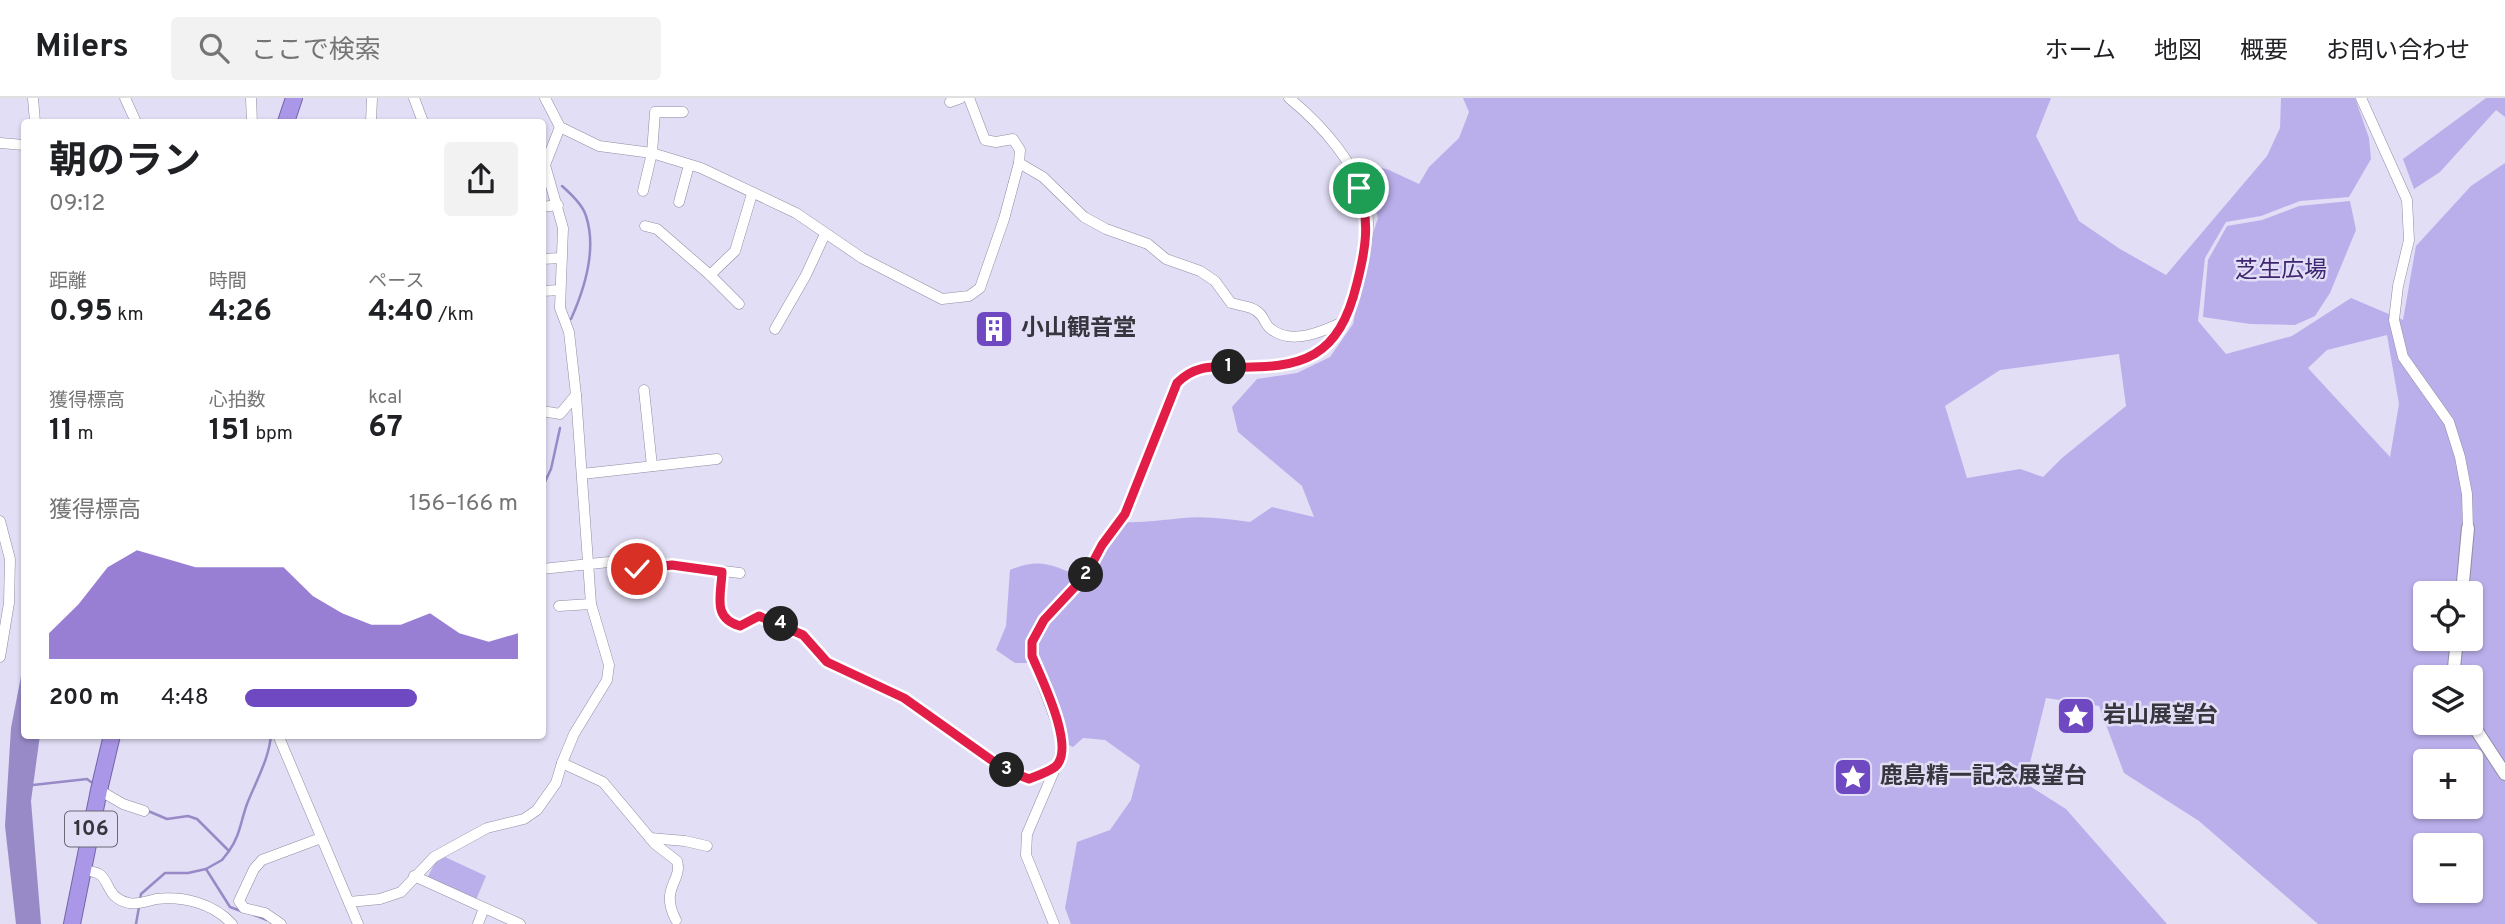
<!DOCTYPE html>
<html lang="ja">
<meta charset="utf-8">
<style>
body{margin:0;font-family:Overpass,"Noto Sans JP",sans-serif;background:#f2f2f2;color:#202124;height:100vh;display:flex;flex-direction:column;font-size:26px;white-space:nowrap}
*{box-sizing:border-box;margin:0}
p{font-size:23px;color:#757577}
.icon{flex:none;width:38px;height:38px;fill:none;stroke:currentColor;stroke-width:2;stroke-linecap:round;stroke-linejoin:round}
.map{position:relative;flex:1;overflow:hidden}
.details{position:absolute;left:21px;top:21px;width:525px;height:620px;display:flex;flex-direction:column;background:#fff;border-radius:7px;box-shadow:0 2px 5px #0004}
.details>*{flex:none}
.tools{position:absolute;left:2413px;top:483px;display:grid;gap:14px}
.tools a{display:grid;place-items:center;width:70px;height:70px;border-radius:7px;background:#fff;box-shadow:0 2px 5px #0004;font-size:35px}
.pin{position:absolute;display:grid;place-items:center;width:60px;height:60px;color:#fff;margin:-30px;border:4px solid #fff;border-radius:50%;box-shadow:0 2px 7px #0007}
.km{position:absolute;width:35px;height:35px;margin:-18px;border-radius:50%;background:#222;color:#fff;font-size:19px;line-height:35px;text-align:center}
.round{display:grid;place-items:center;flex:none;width:74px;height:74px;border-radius:7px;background:#f2f2f2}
.head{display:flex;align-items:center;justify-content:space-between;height:119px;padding:0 28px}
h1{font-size:38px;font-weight:700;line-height:52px}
.stats{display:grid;grid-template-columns:repeat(3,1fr);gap:10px;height:119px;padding:7px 28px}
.stats div{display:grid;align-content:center}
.stats b{font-size:30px;font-weight:700}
.stats small{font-size:19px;font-weight:400}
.stats p{font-size:19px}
.chart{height:196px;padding:14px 28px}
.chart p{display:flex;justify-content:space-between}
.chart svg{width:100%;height:126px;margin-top:7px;fill:#6e49c2;opacity:.7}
ul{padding:0 28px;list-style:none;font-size:23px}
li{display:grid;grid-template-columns:112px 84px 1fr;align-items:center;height:52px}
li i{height:18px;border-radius:9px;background:#6e49c2}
header{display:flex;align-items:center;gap:42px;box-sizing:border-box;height:98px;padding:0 35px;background:#fff;border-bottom:2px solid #e0e0e0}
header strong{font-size:33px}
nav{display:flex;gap:38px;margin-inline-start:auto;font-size:24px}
.search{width:490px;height:63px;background:#f2f2f2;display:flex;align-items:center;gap:18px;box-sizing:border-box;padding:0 24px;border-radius:7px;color:#757577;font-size:26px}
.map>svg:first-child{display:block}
.green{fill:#bbafeb;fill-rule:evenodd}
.water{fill:#978ac7}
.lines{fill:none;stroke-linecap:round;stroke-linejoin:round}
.stream{stroke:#978ac7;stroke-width:2.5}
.minor-casing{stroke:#908ca2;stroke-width:11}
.tertiary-casing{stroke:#908ca2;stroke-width:14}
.trunk-casing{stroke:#7564a8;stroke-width:18}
.minor{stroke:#fff;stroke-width:10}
.tertiary{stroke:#fff;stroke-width:12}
.trunk{stroke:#ab97e7;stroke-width:16}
.route-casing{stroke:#fff;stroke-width:14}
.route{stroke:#e11d48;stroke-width:9}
.labels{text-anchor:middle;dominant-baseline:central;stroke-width:5;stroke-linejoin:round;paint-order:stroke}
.shield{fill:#e2def5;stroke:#6a6875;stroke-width:2}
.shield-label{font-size:21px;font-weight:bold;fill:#37353e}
.park-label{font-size:23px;fill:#3e2770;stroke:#e2def5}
.poi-label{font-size:23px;font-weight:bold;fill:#37353e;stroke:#e2def5;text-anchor:start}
</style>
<header>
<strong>Milers</strong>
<div class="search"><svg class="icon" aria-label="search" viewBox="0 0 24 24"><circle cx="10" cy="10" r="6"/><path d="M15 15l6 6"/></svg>ここで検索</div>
<nav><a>ホーム</a><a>地図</a><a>概要</a><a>お問い合わせ</a></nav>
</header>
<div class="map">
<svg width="2505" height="826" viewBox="0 0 2505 826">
<rect width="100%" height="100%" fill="#e2def5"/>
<!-- green -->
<g class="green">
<path d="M1463,0H2051L2036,38L2079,123L2120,151L2166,177L2267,58L2280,30L2281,0H2355L2369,40L2371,61L2349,99L2300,103L2261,118L2226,124L2205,160L2198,223L2226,256L2292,238L2351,200L2403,222L2416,148L2471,88L2505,65V826H2318L2199,723L2124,675L2099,608L2046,600L2025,685L2066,711L2167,826H1071L1065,810L1077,744L1110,732L1131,702L1140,667L1105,642L1083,640L1073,649L1061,643L1035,565H1015L996,552L1006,528L1010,472C1041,459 1054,468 1083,480L1122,424C1144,425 1161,422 1183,420C1206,418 1228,421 1250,424L1272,409L1314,419L1302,388L1238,334L1232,309L1257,281L1297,275L1330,259L1353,226L1368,150L1378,120L1361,64L1389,72L1419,86L1429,69L1459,40L1469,14ZM2387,237L2399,306L2390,359L2308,270L2327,252ZM2119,256L2126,308L2062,360L2043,379L2020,371L1967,380L1945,308L2000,272ZM2426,495H2471V541H2426ZM2426,579H2471V625H2426ZM2426,663H2471V709H2426ZM2426,747H2471V793H2426Z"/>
<path d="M2486,0H2505V19L2496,12L2440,74L2414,91L2403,61Z"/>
<path d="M2350,103L2356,132L2330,195L2315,218L2295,227L2250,226L2203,219L2208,162L2227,128L2262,122L2299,108Z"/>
<path d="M445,759L486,778L476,802L427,780L435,765Z"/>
</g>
<!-- water -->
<path class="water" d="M24,563V637H40L31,703L41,826H16L5,728L11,630Z"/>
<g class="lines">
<!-- stream -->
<g class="stream">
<path d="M562,88C570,95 583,107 586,118C597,151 584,192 571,221"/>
<path d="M542,390L551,371L560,330"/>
<path d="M33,687L87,681L91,684"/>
<path d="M148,713L167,721L188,718L197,721L229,753L222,762L206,771L230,809L241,813"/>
<path d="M229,753C240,738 241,722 247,706C256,683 269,661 271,637"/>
<path d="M140,802L141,796L165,775H188L206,771"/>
<path d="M254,817L267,822"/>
<path d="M136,826L139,809"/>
</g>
<!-- minor casing -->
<g class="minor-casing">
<g id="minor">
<path d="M33,0L35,24"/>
<path d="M125,0L136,24"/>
<path d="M251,0L252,24"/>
<path d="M414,0L423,24"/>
<path d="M545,0L560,29L599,48L652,55L701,70L796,115L862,160L942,201L969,198L980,190L1004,121L1019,65L1020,52L1013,41L996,44L985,42L969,0"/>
<path d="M2361,0L2407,102L2409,142L2398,188L2394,222L2403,259L2449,324L2460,359L2467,396L2468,430"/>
<path d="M950,4L961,0"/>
<path d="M371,24L372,0"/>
<path d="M0,45L24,47"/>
<path d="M1019,65L1043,79L1084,119L1106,131L1148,146L1166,161L1200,173L1215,183L1231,205C1242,208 1253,208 1261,217C1265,222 1266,228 1271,231C1292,248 1324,233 1345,223"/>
<path d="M643,93L652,55L655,14H683"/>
<path d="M679,104L689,67"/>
<path d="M542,109L558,107"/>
<path d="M645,128L657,131L710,177L739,206"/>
<path d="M542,161L561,160"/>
<path d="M710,177L735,153L752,96"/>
<path d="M542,193L560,192"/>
<path d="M775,231L806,177L825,136"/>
<path d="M644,292L652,368"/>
<path d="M542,313L560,316L576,297"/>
<path d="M582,376L717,361"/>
<path d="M0,423L10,461L9,505L0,559"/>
<path d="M542,471L609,464L637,471L672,467L740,475"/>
<path d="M722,474C721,498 712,520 740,528L759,518L803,537L827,563L904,600L1004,672L1029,681L1055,669"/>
<path d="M559,508L591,506"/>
<path d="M278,637L358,826"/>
<path d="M562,665L603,684L655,746L677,763C683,783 659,790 676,822"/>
<path d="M99,692L123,706L144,713"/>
<path d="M650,740L685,743L707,748"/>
<path d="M83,772C88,773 94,773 99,776C110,782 106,800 129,805C137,807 148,803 156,801C183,798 213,805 232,826"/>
<path d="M414,778L520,826"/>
<path d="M349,804L380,801L401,794L434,759L487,730L524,721L537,712L556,685L562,665L574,636L607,582L609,567L591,506L576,297L569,234L560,210L563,130L545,67L560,29"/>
<path d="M281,826L265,815L244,810L239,803L254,771L262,762L321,740"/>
<path d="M478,826L484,810"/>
<path d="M1054,826L1026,757L1027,736L1060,659L1062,639L1032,558V544L1044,522L1086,477L1102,447L1125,416L1177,285C1209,253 1264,278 1304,261C1335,248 1348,222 1356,191C1362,166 1371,139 1367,112C1360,69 1322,27 1289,0"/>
</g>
</g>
<!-- tertiary casing -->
<g class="tertiary-casing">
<g id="tertiary">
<path d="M2462,495L2468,430"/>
<path d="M2453,579L2457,541"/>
<path d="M2471,624L2505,676"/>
</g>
</g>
<!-- trunk casing -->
<g class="trunk-casing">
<g id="trunk">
<path d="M286,24L294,0"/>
<path d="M72,826L99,692L112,637"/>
</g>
</g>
<!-- minor -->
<use href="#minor" class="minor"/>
<!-- tertiary -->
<use href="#tertiary" class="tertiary"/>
<!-- trunk -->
<use href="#trunk" class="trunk"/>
</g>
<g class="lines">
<!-- route casing -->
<g class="route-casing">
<path id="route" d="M637,471L672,467L722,474C721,498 712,520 740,528L759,518L803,537L827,564L904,600L1004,671L1029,681C1037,678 1048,674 1055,669C1077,651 1041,580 1032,558V544L1044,522L1086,477L1102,447L1125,416L1177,285C1193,269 1209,268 1231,269C1304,271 1339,260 1357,185C1366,150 1370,124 1359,90"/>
</g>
<!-- route -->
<use href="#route" class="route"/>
</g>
<!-- icons -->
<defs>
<g id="building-square" transform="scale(2.0125)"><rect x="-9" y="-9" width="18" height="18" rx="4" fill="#6e49c2" stroke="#e2def5"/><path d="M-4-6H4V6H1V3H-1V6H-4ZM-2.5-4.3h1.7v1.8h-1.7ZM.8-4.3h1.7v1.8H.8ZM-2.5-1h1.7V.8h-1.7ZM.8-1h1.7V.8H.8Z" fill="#fff"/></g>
<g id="sight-square" transform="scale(2.0125)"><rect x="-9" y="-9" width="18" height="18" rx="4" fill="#6e49c2" stroke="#e2def5"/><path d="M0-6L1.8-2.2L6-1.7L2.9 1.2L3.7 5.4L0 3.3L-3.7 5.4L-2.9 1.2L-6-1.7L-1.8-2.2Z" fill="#fff"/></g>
</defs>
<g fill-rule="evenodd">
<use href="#building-square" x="994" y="231"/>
<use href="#sight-square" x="2076" y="618"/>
<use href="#sight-square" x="1853" y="679"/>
</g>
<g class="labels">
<!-- shield labels -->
<rect class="shield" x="65" y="713.5" width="52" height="35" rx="5"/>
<g class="shield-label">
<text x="91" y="731">106</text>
</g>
<!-- park labels -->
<g class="park-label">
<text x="2281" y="173">芝生広場</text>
</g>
<!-- poi labels -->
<g class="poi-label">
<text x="1021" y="231">小山観音堂</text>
<text x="2103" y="618">岩山展望台</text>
<text x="1880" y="679">鹿島精一記念展望台</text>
</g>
</g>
</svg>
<div class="tools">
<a><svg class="icon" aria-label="locate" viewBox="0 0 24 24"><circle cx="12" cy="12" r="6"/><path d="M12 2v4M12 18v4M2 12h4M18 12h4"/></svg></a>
<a><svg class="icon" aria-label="layers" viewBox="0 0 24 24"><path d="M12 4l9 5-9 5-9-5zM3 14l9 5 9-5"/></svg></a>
<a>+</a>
<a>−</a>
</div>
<div class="pin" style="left:1359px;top:90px;background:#1e9e55"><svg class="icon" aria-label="arrive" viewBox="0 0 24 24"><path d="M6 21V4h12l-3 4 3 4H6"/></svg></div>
<div class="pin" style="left:637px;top:471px;background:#d93025"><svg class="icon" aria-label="check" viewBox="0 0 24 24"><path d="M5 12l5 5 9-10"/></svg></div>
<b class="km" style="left:1229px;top:269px">1</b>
<b class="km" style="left:1086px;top:477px">2</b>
<b class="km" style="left:1007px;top:672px">3</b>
<b class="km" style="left:781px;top:526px">4</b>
<section class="details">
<div class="head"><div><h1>朝のラン</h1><p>09:12</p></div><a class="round"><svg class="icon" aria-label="share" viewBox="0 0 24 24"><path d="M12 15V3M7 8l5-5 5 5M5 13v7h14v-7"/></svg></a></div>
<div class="stats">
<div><p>距離</p><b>0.95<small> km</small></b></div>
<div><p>時間</p><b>4:26</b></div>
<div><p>ペース</p><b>4:40<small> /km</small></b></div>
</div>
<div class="stats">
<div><p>獲得標高</p><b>11<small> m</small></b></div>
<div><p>心拍数</p><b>151<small> bpm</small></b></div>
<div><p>kcal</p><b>67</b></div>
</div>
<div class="chart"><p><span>獲得標高</span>156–166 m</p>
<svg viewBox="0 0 160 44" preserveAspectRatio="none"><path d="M0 44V35L10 25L20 12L30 6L40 9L50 12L60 12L70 12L80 12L90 22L100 28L110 32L120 32L130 28L140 35L150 38L160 35V44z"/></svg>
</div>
<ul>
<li><b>200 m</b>4:48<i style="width:63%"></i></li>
</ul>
</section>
</div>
